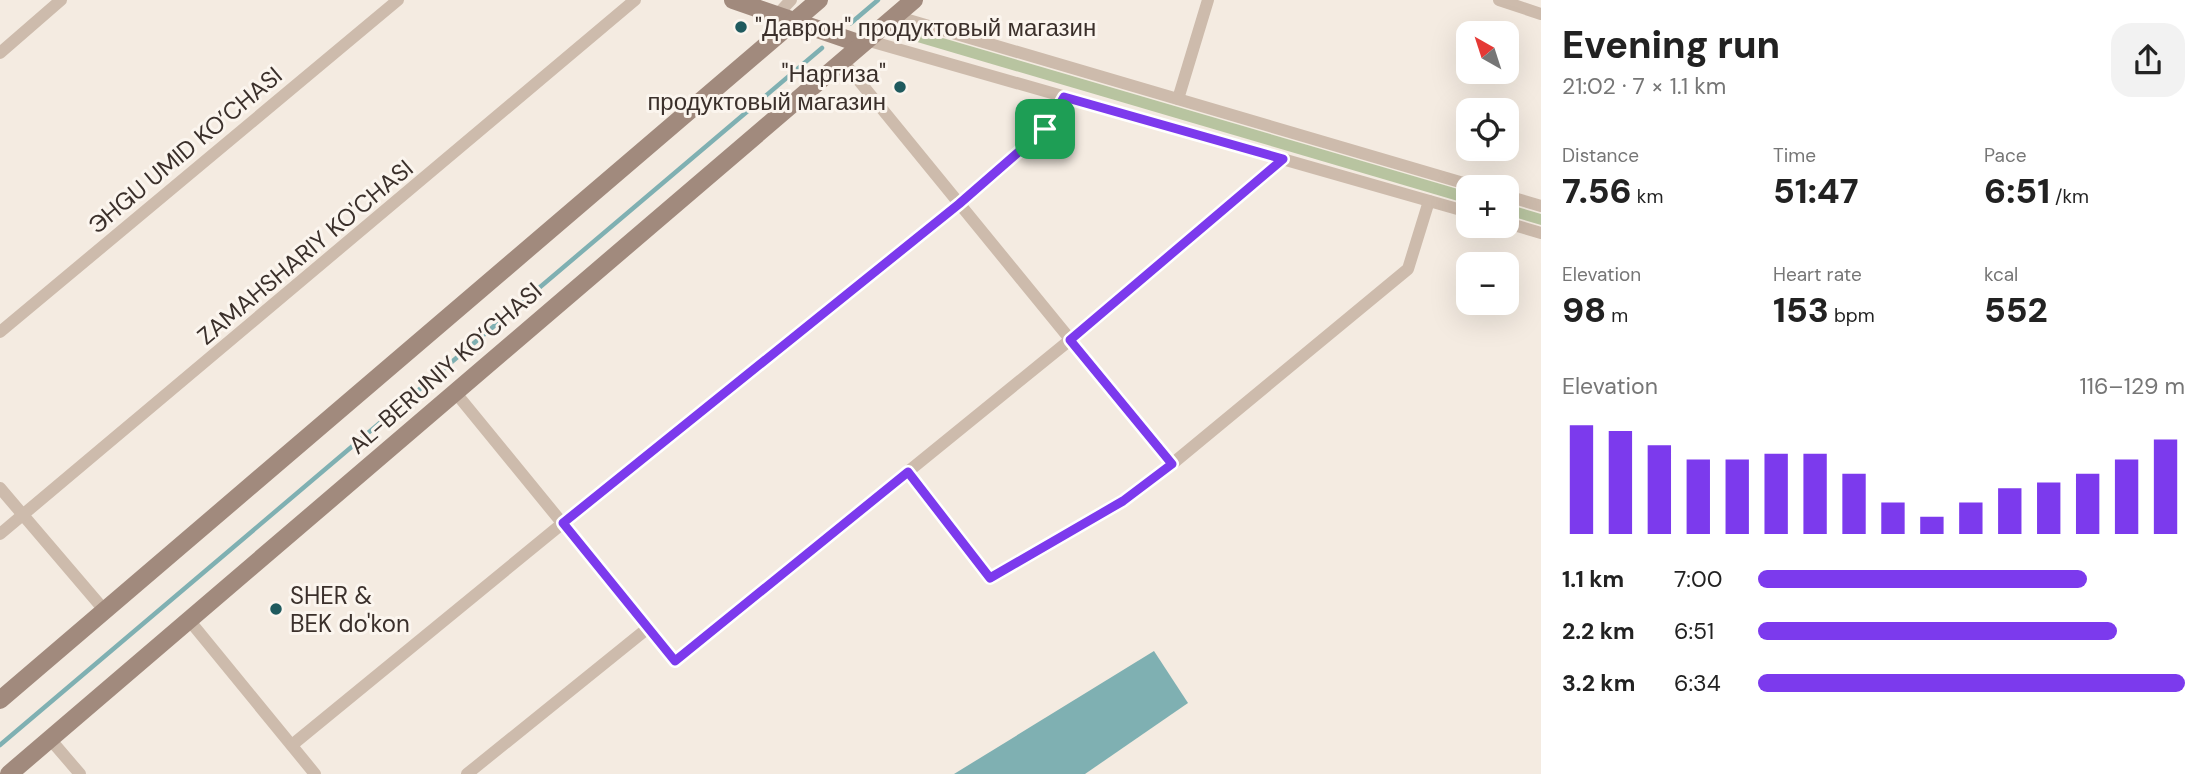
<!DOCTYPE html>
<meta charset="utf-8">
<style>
body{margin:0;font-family:"DM Sans",sans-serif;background:#f2f2f2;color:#222;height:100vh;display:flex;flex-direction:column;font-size:26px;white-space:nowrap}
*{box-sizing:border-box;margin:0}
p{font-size:23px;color:#767676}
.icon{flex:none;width:38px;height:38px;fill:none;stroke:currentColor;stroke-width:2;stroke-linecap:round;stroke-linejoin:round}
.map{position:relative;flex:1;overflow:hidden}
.drawer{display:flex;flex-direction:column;background:#fff;width:665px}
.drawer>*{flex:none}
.needle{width:46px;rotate:321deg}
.buttons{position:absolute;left:1456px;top:21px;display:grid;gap:14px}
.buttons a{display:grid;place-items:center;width:63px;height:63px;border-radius:14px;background:#fff;box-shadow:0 7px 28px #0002;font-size:35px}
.pin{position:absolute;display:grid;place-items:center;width:60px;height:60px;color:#fff;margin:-30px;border-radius:14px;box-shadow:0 4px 10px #0006}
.round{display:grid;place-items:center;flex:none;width:74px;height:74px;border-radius:21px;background:#f2f2f2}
.overview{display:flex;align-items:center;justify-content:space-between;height:119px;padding:0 21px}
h1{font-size:38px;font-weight:800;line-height:52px}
.metrics{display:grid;grid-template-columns:repeat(3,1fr);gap:10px;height:119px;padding:7px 21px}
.metrics div{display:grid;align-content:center}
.metrics b{font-size:35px;font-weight:800}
.metrics small{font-size:19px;font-weight:400}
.metrics p{font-size:19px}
.chart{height:196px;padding:14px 21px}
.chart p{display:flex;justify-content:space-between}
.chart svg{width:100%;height:126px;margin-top:7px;stroke:#7c3aed;stroke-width:6}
ul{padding:0 21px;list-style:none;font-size:23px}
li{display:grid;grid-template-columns:112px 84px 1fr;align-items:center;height:52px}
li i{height:18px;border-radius:9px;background:#7c3aed}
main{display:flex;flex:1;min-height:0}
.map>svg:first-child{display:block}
.green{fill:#b8c4a0}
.water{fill:#7fb0b2}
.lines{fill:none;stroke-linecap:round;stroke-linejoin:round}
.stream{stroke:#7fb0b2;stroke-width:4.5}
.street{stroke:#cdbbac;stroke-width:12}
.secondary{stroke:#a18a7d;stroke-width:18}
.route-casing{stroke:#fff;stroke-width:14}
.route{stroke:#7c3aed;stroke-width:9}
.poi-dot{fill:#1f5a5e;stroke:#fbf5ee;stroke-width:2.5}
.labels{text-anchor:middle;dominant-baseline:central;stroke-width:6;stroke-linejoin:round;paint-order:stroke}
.poi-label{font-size:24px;fill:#3b302b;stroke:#fbf5ee;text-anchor:start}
.street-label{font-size:24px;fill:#3b302b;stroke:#fbf5ee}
</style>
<main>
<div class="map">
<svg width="1541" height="774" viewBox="0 0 1541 774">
<rect width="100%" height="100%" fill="#f4ebe1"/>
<!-- green -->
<g class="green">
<path d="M912,29L1468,192V204L907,39Z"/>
<path d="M1507,204L1541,214V225L1507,215Z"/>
</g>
<!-- water -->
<path class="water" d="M1154,651L1188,703L1085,774H954Z"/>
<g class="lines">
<!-- stream -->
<g class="stream">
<path d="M851,23L878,0"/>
<path d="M0,745L822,48"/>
</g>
<!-- street -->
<g class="street">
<path d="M1499,0L1541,14"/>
<path d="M777,15L791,0"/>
<path d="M895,16L1477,187"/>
<path d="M866,40L1468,212"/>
<path d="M0,53L61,0"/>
<path d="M842,60L1172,464"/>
<path d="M1178,99L1208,0"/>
<path d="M1507,196L1541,206"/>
<path d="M1507,223L1541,233"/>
<path d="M0,332L398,0"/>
<path d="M455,392L675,661L1070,340L1283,159"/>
<path d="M908,472L990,578L1123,501L1172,464L1408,269L1429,201"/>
<path d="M0,488L105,611"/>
<path d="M0,534L635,0"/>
<path d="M189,620L315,774"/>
<path d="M50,739L80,774"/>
<path d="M292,745L563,523L959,204L1045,129L1064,97"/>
<path d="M467,774L648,628"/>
</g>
<!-- secondary -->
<g class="secondary">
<path d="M733,0L861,44"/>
<path d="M0,700L819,0"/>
<path d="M9,774L914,0"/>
</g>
</g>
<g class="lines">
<!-- route casing -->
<g class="route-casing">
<path id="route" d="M1064,97L1283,159L1070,340L1172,464L1123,501L990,578L908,472L675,661L563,523L959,204L1045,129Z"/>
</g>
<!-- route -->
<use href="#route" class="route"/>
</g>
<!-- markers -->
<g class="poi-dot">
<circle cx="741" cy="27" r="7"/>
<circle cx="900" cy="87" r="7"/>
<circle cx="276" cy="609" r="7"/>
</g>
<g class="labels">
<!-- poi labels -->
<g class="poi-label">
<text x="755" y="27">"Даврон" продуктовый магазин</text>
<text x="886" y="73" text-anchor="end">"Наргиза"<tspan x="886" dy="28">продуктовый магазин</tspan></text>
<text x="290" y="595">SHER &amp;<tspan x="290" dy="28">BEK do'kon</tspan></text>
</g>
<!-- street labels -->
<g class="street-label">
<text transform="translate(185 150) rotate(-40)">ЭHGU UMID KO’CHASI</text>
<text transform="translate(305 252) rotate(-40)">ZAMAHSHARIY KO'CHASI</text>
<text transform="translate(445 368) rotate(-41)">AL-BERUNIY KO’CHASI</text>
</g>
</g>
</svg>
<div class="buttons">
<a><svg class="needle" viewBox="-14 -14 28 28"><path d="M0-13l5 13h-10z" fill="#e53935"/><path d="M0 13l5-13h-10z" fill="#767676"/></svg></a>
<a><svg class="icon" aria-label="locate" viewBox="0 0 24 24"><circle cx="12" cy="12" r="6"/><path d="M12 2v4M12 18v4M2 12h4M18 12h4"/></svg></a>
<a>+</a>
<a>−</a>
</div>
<div class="pin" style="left:1045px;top:129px;background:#1e9e55"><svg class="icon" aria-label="arrive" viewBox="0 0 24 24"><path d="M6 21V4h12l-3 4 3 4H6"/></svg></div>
</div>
<section class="drawer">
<div class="overview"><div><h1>Evening run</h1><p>21:02 · 7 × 1.1 km</p></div><a class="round"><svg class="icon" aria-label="share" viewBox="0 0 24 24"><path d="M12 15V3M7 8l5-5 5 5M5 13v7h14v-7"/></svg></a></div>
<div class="metrics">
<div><p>Distance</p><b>7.56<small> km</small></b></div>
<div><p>Time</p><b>51:47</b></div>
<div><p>Pace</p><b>6:51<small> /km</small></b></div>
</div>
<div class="metrics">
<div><p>Elevation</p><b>98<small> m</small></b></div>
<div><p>Heart rate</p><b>153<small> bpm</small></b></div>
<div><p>kcal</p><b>552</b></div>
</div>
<div class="chart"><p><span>Elevation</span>116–129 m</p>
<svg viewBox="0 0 160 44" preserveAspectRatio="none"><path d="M5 44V6M15 44V8M25 44V13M35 44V18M45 44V18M55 44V16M65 44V16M75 44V23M85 44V33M95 44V38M105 44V33M115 44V28M125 44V26M135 44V23M145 44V18M155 44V11"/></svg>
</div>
<ul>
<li><b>1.1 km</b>7:00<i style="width:77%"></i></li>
<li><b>2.2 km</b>6:51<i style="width:84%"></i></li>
<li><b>3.2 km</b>6:34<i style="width:100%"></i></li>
</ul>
</section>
</main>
